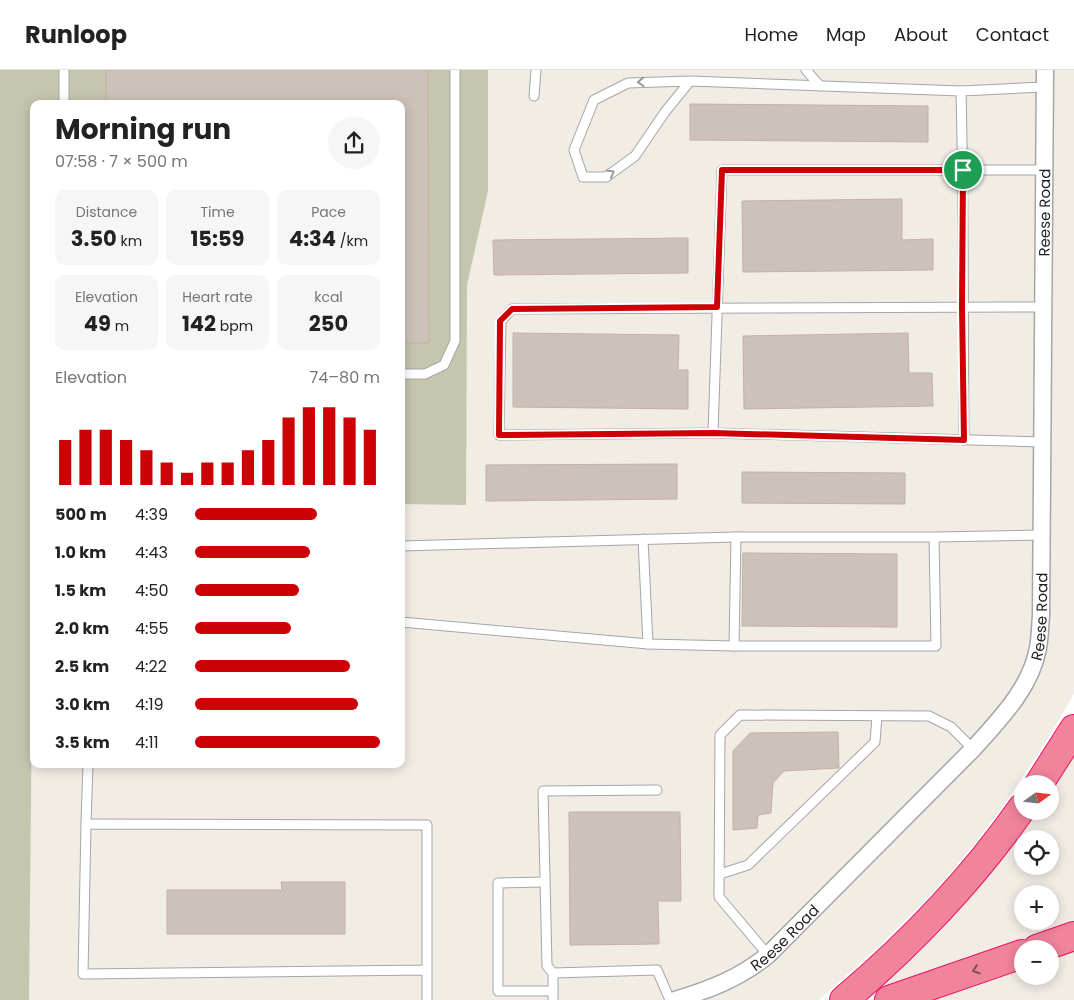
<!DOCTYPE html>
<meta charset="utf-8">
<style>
body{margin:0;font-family:Poppins,sans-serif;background:#f6f6f6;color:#222;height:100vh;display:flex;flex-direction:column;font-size:19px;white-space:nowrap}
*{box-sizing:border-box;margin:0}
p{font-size:16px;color:#767676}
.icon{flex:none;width:28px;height:28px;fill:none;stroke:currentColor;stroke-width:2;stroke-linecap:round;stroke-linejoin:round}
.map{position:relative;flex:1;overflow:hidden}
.sheet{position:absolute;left:30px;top:30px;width:375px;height:668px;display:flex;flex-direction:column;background:#fff;border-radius:10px;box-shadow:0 2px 12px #0003}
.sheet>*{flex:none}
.needle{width:32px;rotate:75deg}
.buttons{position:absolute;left:1014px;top:705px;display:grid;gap:10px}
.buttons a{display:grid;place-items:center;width:45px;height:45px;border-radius:50%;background:#fff;box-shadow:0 2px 12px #0003;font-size:25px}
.pin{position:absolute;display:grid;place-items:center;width:42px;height:42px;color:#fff;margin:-21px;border:2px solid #fff;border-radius:50%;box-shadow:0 1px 5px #0007}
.round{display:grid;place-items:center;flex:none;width:52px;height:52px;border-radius:26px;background:#f6f6f6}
.summary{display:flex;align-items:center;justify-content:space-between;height:85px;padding:0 25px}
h1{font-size:28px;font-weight:700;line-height:38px}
.stats{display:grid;grid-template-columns:repeat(3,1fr);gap:8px;height:85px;padding:5px 25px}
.stats div{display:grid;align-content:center;border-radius:10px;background:#f6f6f6;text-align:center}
.stats b{font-size:21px;font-weight:700}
.stats small{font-size:14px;font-weight:400}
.stats p{font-size:14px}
.chart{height:140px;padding:10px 25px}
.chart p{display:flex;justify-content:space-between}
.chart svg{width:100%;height:90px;margin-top:5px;stroke:#cd0005;stroke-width:6}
ul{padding:0 25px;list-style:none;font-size:16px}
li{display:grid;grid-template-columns:80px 60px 1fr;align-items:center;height:38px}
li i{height:12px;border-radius:6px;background:#cd0005}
header{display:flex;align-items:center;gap:30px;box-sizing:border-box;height:70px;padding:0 25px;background:#fff;border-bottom:1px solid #e0e0e0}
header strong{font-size:24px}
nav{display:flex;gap:28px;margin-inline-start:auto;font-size:18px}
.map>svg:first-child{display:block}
.construction{fill:#c6c5ae}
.pier{fill:#fff}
.building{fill:#cdc2b9;stroke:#c4b1a5}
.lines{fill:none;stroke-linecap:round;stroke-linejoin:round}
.lane-casing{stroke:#a6a6a6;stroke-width:11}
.street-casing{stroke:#a6a6a6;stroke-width:19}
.highway-casing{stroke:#ed1263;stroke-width:30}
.lane{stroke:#fff;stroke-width:9}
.street{stroke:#fff;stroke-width:16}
.highway{stroke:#f0849b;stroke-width:28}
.oneway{stroke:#9a9a9a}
.oneway2{stroke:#7d4c57}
.route-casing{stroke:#fff;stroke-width:10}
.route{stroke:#cd0005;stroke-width:6}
.labels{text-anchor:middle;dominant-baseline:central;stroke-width:4;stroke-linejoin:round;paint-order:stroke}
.street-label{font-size:15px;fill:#1f1f1f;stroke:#fff}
</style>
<header>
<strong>Runloop</strong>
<nav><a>Home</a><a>Map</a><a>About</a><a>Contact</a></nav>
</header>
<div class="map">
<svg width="1074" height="930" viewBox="0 0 1074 930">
<rect width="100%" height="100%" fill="#f1ece4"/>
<!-- construction -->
<path class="construction" d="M0,0H488V121L467,215L466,435L401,434V34H34V426L29,930H0Z"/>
<!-- pier -->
<path class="pier" d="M1074,624V685L1050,722V714H1022V741H1037L984,811L944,858L870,930H819L875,880L927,829L963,788L1002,738L1045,673Z"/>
<!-- building -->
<g class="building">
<path d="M106,0H428L429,273H401V34H106Z"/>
<path d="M690,34L928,36V72L690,70Z"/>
<path d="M902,129V170L933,169V200L743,202L742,131Z"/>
<path d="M688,168V203L494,205L493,170Z"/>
<path d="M513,263L679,265L678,300H688V339L513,337Z"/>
<path d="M908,263L909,303H932L933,336L744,339L743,266Z"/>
<path d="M677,394V429L486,431V395Z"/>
<path d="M742,402L905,403V434L742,433Z"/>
<path d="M743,483L897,484V557L742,556Z"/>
<path d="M838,662L839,698L784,701L773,713L771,743L758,745L757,758L733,760V681L750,663Z"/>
<path d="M569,742H680L681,831H658L659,874L570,875Z"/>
<path d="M281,812H345V864H167V820H282Z"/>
</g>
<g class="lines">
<!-- lane casing -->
<g class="lane-casing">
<g id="lane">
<path d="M64,0V34"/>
<path d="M806,0L820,16"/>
<path d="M690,11L665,42L635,86L606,107H583L574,80L594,30L628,13L690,11L961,21C964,137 963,253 964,370"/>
<path d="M961,21L1044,17"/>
<path d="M534,26L536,0"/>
<path d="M401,304H425L444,295L455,271V0"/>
<path d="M713,363L499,365L501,251L512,239L1043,237"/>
<path d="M1042,372L713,363L722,100H1044"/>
<path d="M934,467L936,576H734L736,467H934L1042,465"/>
<path d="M643,469L648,574"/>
<path d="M401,476L736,467"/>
<path d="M401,552L648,574L734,576"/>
<path d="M657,720L543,721L547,896L553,903L657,900L670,930"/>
<path d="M86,754L88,694"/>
<path d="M720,804L748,795L875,672L877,646"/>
<path d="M545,812L498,813V921H553"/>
<path d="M768,885L719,827L720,665L740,645L929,646L951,657L973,679"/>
<path d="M427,900L83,904L86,754L427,755V930"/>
<path d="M553,903V930"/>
</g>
</g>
<!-- street casing -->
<g class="street-casing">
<g id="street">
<path id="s1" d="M675,930C709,920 740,908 768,885L973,679C999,650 1031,618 1038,578C1040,567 1040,557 1041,546L1045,0"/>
</g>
</g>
<!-- highway casing -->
<g class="highway-casing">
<g id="highway">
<path d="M1039,714L1074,659"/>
<path d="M1037,879L1074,866"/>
<path d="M844,930C911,873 971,811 1022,738"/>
<path d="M889,930L1022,884"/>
</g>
</g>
<!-- lane -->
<use href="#lane" class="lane"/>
<!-- street -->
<use href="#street" class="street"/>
<!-- highway -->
<use href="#highway" class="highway"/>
</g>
<!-- one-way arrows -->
<defs><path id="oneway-chevron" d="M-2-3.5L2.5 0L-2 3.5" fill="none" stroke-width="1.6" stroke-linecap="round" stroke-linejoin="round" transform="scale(1.25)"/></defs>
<g class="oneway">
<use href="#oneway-chevron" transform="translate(641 12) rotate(178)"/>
<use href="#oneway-chevron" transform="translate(611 103) rotate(-30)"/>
</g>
<use class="oneway2" href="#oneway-chevron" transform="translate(976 900) rotate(161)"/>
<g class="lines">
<!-- route casing -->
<g class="route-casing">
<path id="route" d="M722,100H963L962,237L964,370L713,363L499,365L500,251L512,239L717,237Z"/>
</g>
<!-- route -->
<use href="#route" class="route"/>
</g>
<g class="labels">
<!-- street labels -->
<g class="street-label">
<text stroke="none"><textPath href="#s1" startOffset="952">Reese Road</textPath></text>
<text stroke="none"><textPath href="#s1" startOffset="548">Reese Road</textPath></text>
<text stroke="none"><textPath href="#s1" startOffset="128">Reese Road</textPath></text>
</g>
</g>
</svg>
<div class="buttons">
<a><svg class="needle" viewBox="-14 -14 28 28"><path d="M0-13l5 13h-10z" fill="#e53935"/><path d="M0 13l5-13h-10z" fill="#767676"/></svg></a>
<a><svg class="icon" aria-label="locate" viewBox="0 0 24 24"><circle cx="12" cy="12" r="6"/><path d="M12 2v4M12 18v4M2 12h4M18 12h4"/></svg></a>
<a>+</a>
<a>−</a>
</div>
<div class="pin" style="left:963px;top:100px;background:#1e9e55"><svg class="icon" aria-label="arrive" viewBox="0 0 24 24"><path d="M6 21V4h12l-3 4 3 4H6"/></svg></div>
<section class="sheet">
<div class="summary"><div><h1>Morning run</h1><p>07:58 · 7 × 500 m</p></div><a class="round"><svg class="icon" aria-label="share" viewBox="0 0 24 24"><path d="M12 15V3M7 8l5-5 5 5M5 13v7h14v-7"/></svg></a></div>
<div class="stats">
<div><p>Distance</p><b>3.50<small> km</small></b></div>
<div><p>Time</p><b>15:59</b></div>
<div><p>Pace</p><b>4:34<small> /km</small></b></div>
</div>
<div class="stats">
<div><p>Elevation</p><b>49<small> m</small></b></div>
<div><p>Heart rate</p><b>142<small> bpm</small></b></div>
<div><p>kcal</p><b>250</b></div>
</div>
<div class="chart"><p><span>Elevation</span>74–80 m</p>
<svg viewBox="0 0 160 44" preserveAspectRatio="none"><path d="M5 44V22M15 44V17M25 44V17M35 44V22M45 44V27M55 44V33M65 44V38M75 44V33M85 44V33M95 44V27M105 44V22M115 44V11M125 44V6M135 44V6M145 44V11M155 44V17"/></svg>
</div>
<ul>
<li><b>500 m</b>4:39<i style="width:66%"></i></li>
<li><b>1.0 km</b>4:43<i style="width:62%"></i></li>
<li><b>1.5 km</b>4:50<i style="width:56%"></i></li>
<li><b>2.0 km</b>4:55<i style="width:52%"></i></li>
<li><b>2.5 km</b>4:22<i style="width:84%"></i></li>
<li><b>3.0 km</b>4:19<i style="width:88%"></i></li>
<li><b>3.5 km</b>4:11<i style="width:100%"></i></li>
</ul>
</section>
</div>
